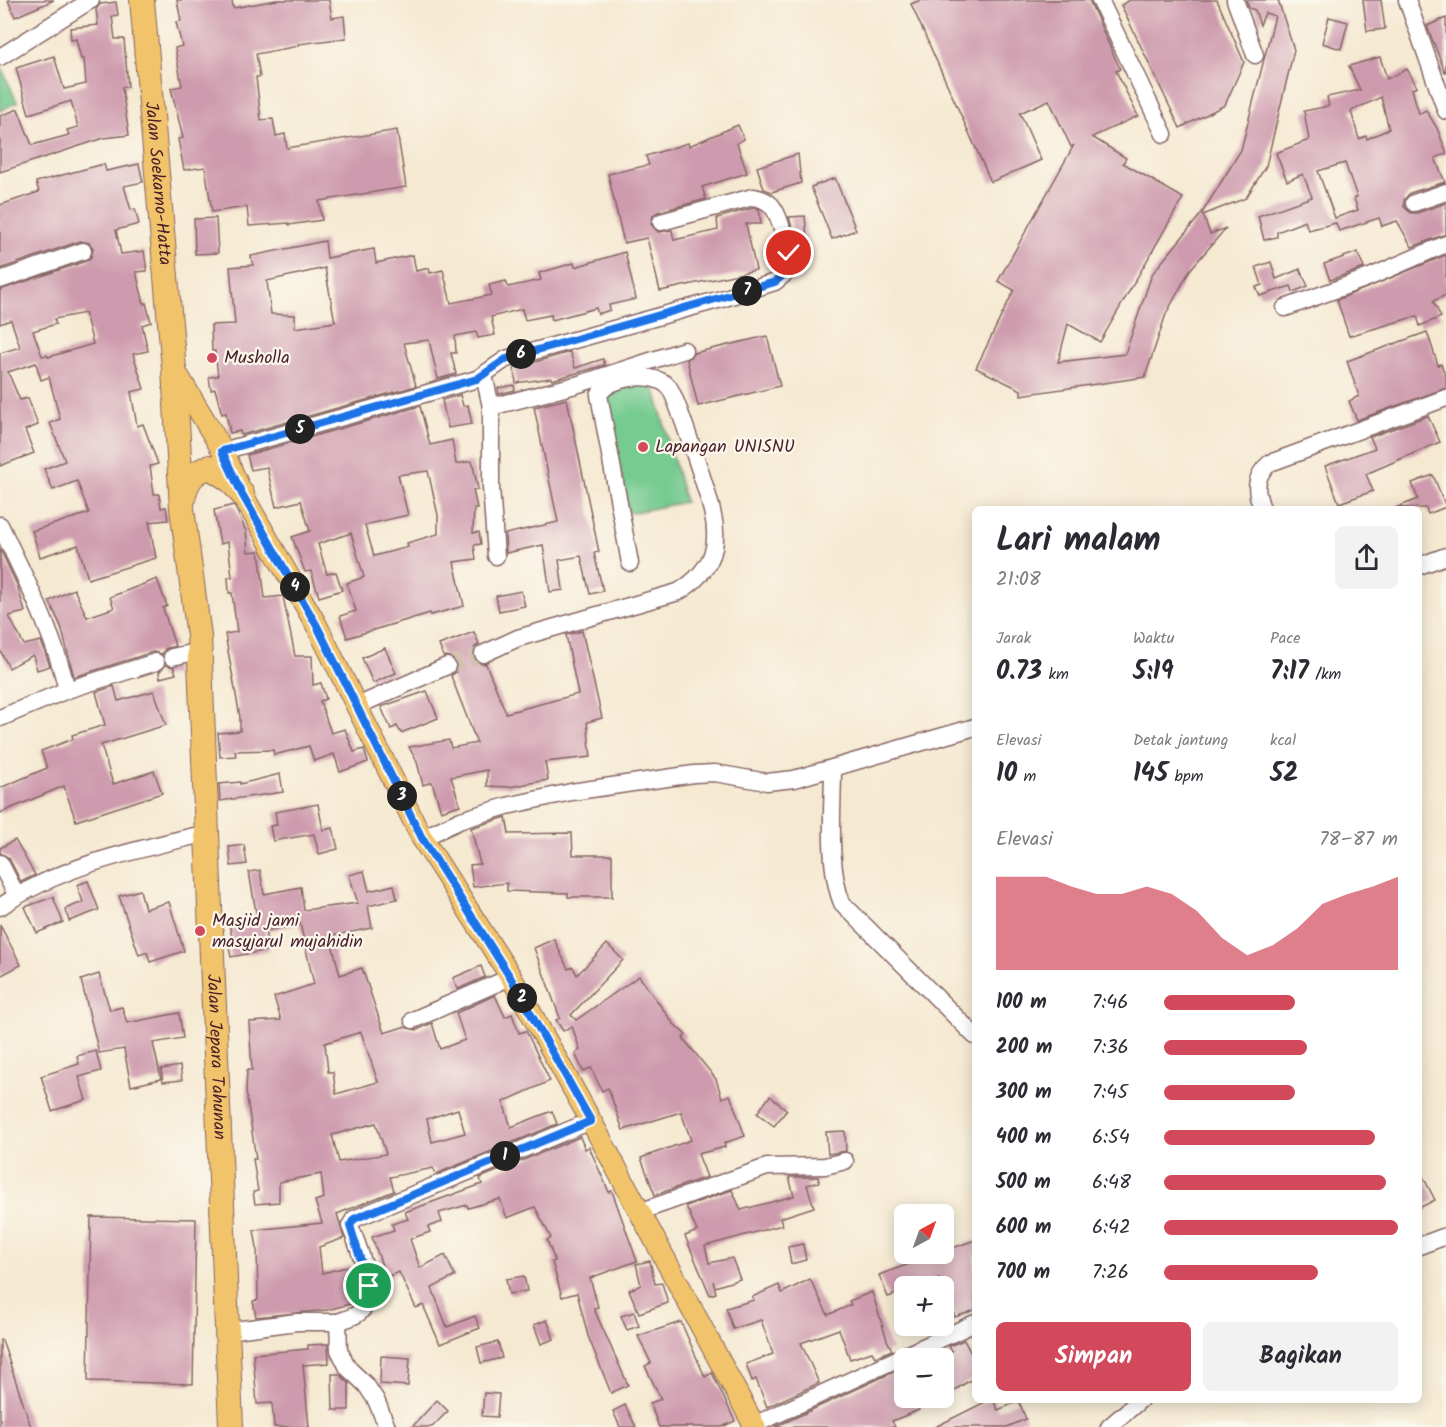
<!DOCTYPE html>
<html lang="id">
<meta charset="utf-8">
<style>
body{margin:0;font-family:Kalam,sans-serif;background:#f2f2f3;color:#2b2b33;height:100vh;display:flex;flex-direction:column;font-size:22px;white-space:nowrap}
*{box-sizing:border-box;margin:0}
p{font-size:20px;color:#7c7c81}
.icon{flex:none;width:33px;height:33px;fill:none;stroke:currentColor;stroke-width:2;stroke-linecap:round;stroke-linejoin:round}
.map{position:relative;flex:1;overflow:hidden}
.details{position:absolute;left:972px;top:506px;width:450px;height:897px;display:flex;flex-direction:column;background:#fff;border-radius:9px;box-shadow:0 3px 15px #0003}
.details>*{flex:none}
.needle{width:39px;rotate:41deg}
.controls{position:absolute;left:894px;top:1204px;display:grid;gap:12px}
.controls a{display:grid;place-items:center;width:60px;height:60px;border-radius:9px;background:#fff;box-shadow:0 3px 15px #0003;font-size:30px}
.pin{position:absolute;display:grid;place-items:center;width:51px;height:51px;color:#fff;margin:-26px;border:3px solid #fff;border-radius:50%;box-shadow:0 2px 6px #0007}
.km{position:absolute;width:30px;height:30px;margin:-15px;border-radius:50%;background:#222;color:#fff;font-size:16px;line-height:30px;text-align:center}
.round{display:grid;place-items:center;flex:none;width:63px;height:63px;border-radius:9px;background:#f2f2f3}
.overview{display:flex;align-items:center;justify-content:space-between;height:102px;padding:0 24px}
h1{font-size:33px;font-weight:700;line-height:45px}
.metrics{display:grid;grid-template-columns:repeat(3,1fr);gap:9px;height:102px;padding:6px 24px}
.metrics div{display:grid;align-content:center}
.metrics b{font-size:26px;font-weight:700}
.metrics small{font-size:16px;font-weight:400}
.metrics p{font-size:16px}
.chart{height:168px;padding:12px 24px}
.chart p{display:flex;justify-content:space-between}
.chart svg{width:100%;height:108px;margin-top:6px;fill:#d1495b;opacity:.7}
.action{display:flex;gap:12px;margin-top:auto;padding:12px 24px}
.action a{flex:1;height:69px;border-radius:9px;background:#d1495b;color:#fff;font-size:24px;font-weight:700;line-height:69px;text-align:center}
.action a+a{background:#f2f2f3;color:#2b2b33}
ul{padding:0 24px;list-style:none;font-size:20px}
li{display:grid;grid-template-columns:96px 72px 1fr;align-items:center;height:45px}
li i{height:15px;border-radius:8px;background:#d1495b}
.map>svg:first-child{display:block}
.green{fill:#76cb90;stroke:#60755e;stroke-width:1.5}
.building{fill:#ce9bae;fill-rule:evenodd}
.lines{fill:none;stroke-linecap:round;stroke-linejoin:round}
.minor-tunnel{stroke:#d3c1b0;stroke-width:16;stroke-dasharray:16 8;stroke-linecap:butt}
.minor-casing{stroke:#866665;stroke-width:19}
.major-casing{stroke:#866665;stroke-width:23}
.highway-casing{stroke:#866665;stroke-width:26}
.minor{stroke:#fff;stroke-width:16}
.major{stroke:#f1c36a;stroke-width:21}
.highway{stroke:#f1c36a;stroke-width:24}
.route-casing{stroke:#fff;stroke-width:12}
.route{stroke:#1a73e8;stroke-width:8}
.poi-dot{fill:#d1495b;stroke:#fbf7ec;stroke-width:2}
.labels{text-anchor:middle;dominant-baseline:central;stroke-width:4.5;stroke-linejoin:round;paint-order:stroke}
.street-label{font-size:18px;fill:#4a1f2b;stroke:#fbf7ec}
.poi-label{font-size:18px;fill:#4a1f2b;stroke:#fbf7ec;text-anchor:start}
</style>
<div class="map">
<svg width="1446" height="1427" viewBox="0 0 1446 1427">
<rect width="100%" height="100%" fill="#fbf7ec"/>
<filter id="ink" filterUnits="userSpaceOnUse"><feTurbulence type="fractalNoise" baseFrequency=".0167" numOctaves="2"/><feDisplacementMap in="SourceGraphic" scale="12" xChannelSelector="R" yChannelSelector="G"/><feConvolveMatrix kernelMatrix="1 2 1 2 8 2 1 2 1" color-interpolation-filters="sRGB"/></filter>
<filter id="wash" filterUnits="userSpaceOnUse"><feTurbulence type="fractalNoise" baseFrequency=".008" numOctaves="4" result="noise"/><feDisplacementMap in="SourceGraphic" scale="24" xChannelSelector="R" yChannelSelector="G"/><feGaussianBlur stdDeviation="1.35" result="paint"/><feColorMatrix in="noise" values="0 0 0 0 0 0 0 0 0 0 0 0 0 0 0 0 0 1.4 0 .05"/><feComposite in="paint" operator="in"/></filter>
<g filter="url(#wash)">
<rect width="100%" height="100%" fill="#f5e9d1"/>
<!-- green -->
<g class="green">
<path d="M2,69L17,102L0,111V70Z"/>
<path d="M652,379L685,502L629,513L604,392Z"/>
</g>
<g id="blocks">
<!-- building -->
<g class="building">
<path d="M8,0H54L15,17Z"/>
<path d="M177,0H232L233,8L277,0H329L332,18L344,16L346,38L298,44L299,46L256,54L260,77H256L261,120L273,119L276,136L285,134L287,148L397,130L406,187L319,201L322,220L289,225V223L249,226L247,207L212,212L205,167L184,170L178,139L183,138L171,88L182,86L175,48L182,46L176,22L181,21Z"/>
<path d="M921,0H1089L1120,69L1116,71L1138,116L1092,137L1126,158L1123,163L1183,198L1100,342L1068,324L1058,362L1125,354L1152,274L1202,213L1241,150L1275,16L1265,13L1260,25L1255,10L1249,8L1246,0H1278L1294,50L1266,166L1246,198L1203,215L1210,234L1226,228L1190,270L1166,314L1145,377L1021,395V390L976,368L1014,290L998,281L1074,145L1071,147L1049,100L1020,113L1041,160L991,182L911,4Z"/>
<path d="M1130,0H1217L1244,62L1225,105L1180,128L1121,5Z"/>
<path d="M1363,0H1381L1385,29L1367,31Z"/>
<path d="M116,2L118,15L112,16L115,39H124L128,87H122L129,135L104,138L0,172V116L18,109L32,145L69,135L67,130L78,127L71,101L29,114L16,68L54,56L64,89L86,84L84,59H81L76,39L71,40L70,28L98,25L96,9L100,4Z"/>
<path d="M1329,17L1348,22L1341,49L1322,43Z"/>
<path d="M1446,18V72H1445L1427,26Z"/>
<path d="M1380,57L1387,79L1407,69L1417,87L1412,89L1419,114L1426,110L1437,128L1446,151V154L1435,158L1445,182L1410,193L1404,200V207L1411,213H1417L1446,203V234L1412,247L1397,221L1382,226L1379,218L1339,231L1336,223L1308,230L1305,221L1277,232V237L1264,240L1258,216L1312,197L1303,174L1287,181L1276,153L1309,140L1304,111L1329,106L1327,97L1360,90L1349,66ZM1381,97L1389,129L1367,139L1366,136L1359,139L1351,111ZM1345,163L1357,197L1354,198L1358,210L1335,218L1318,171Z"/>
<path d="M738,125L744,139L737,143L747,173L702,187L706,199L658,212L653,215L651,224L658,232L672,230L674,240L718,230L717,218L753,208L759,209L761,224H746L756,270L660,291L647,238L624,243L608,174L649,165L646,156L688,143L689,146Z"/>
<path d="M798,154L801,183L772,192L764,189L757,167Z"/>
<path d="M104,164L106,171L139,164L143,182L124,186L131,210L135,209L139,224L116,230L121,254L144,251L147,271L136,272L144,304L146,303L151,322L142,325L148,351L133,354L144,389L131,392L137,426L143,424L158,464L150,466L154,494H159L161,508L166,507L168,520L149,522L156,558L88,579L78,545L40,557L32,531L89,513L77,481L53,490L44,469L65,461L50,423L60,419L49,377L41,380L36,363L8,372L20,400L28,398L38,425L25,430L34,453L0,466V353L20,347L11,320L0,324V290L86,261L91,257L93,248L89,243L80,241L0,269V205L39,192L36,182ZM85,313L93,344L48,357L47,355L42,356L33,331L56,324L54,319Z"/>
<path d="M835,178L856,230L832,239L811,187Z"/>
<path d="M805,216L808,249L798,250L789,217Z"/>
<path d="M216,218L218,253L195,254L194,219Z"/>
<path d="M325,241L327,258L374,249L376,263L413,255L416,271L429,268L430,273L443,270L451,303L492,295L489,285L506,281L508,287L541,280L539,273L574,263L575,267L625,252L636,299L609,305L610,310L598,314L596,308L552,320L551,315L525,320L522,309L491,317L495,335L478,338L476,332L455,336L456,353H451L456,374L438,379L429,340L404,343L416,386L241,435L240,431L230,433L226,413L222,414L215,389L211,390L209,377L218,376L215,351H212L211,325L235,324L230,267L253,265L251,256ZM325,268L335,322L295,328V315L271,314L267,281Z"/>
<path d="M1358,252L1364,268L1330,280L1324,264Z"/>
<path d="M1446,255V295L1433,301L1441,317L1420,326L1417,316L1349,336L1337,300Z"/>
<path d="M1271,262L1276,279L1300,269L1308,286L1293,292L1291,286L1260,296L1256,287L1262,285L1256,267Z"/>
<path d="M1427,332L1438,365L1441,364L1446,377V388L1357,420L1349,401L1359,396L1347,361Z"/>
<path d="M767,336L780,386L698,406L687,360L694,353Z"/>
<path d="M570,352L575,368L603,359L605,365L552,380L551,378L516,383L514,368Z"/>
<path d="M514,385L515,390L499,394L498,388Z"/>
<path d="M460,395L463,406L468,405L472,424L448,428L442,400Z"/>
<path d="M567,399L599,552L594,553L603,591L590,594L581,556L559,560L563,590L550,592L543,545L506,553L505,534L558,522L534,407Z"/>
<path d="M420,406L430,445L452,440L456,464L472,461L478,489L473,490L477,508H474L473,533L479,532L481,544L474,545L476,559L454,562L464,606L431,615L430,613L347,638L340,616L356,611L347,583L364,577L351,533L318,544L327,574L336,572L342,590L319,597L311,571L305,572L292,537L310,531L301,501L276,507L267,467L251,470L247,455ZM428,471L438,515V534L407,543L408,547L374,556L365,525L408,515L398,475Z"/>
<path d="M1428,416L1440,442L1366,474L1373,491L1339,503L1325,466L1375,448L1370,437Z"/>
<path d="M1433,475L1446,507L1428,514L1426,508H1395L1418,499L1412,483Z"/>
<path d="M234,505L246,531L248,552L259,551L265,598L283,596L295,656H312L313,685L321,683L326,699L320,701L331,733L345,729L354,752L364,749L368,762L340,772L334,754L314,761L309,746L274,755L273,750L235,751L236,756L220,757L218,733L240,731V717L225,634L237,632L232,593H229L228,577H232L228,542L220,544L214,510Z"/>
<path d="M0,549L18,587L25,612L9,616L24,645L41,641L50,666L37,670L33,655L9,668L0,650Z"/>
<path d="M157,579L167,606L163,608L175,646L165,649L162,654L153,652L74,677L61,626L49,601L74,589L87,617L114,608L110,597Z"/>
<path d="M521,591L525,606L499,611L496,596Z"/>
<path d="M582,631L602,718L587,722L591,757L545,762L548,780L509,787L487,786V770L451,777L460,805L441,811L432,782L423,785L417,762L409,747L449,740L451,748L477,743L451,676L456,672L457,662L453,657L443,656L439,645L474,632L479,644L474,648L473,658L477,663L486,664L506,713L578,694L566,635Z"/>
<path d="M385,648L396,673L373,683L362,658Z"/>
<path d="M166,665L174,667L176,674L160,678L159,672Z"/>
<path d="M114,686L118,701L154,691L166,725L101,745L113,784L154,771L162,793L76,821L64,786L0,813V788L47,768L41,751L73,739L72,735L105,725L96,692Z"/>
<path d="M427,691L438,718L401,733L397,726L391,729L381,707Z"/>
<path d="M280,774L283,792L220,801L219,784L240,782V784Z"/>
<path d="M318,804L323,830L333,828L338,849L319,854L314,834L273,841L270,826L277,825L275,812Z"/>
<path d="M506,817L509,834L572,833L573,855H612V897H568V893L507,891V883L473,887L470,865L480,864L471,828Z"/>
<path d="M15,840L35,875L21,882L9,858L0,853V848Z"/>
<path d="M244,845L247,864L231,866L229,847Z"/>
<path d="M260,870L264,894L301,887L304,910L358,903L349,875L364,871L369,891L394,885L397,899L368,906L372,928L330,936L340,975L362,968L384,1033L403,1027L417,1030L432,1023L440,1049L465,1040L456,1013L495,995L505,1017L512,1014L519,1033L526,1031L550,1081L503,1102L511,1127L552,1111L557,1124L436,1174L433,1168L390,1177L394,1191L337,1214L344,1238L319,1247L322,1273L351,1266L356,1286L354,1303L327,1310L256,1317L253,1301L258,1300L257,1248L254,1230L322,1223L315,1201L324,1198L321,1174L279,1182V1202L255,1204L253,1192L258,1191L253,1159H256L246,1091L247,1070H252L249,1022L281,1020L274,997L314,984L300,924L265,931L269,950L231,957L228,942L233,941L229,924L257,918L249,872ZM361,1032L378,1082L336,1094L333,1072H328L325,1043ZM458,1109L465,1133L432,1142L427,1119ZM376,1123L386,1154L339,1162L332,1135Z"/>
<path d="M88,881L99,910L69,921L65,909L83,902L77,885Z"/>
<path d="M140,890L145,909L169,902L184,951L150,962L147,952L139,955L119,896Z"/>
<path d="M53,897L63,922L37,933L25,907Z"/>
<path d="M0,925L21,965L0,976Z"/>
<path d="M554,939L568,969L573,967L577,975L607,944L623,960L571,1015L576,1020L639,976L673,1023L686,1035L683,1038L716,1079L722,1098L730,1095L745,1136L724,1143L725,1147L698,1154L707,1177L655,1195L641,1158L691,1140L681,1112L623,1130L608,1088L602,1091L591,1068L583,1071L575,1053L580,1050L572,1026L563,1031L556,1020L560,1018L534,948Z"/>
<path d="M481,966L485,977L458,989L453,978Z"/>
<path d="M99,974L110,1010L122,1007L127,1023L179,1013L183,1038L153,1043L161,1079L131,1086L124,1049L99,1053L81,980Z"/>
<path d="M96,1051L101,1071L79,1077L86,1100L52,1111L41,1076L79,1064L77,1056Z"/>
<path d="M180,1066L182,1080L163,1082L161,1069Z"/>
<path d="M770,1096L787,1110L774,1126L757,1113Z"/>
<path d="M845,1131L846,1151L828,1154L826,1132Z"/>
<path d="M580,1137L585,1149L589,1147L609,1192L612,1191L637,1261L590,1278L598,1307L594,1309L628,1385L611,1393L588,1336L577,1293L562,1297L552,1262L555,1261L547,1240L551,1238L535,1207L507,1218L500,1199L468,1208L467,1205L439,1213L442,1222L428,1227L430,1232L410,1239L420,1268L445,1255L455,1276L432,1288L447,1327L475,1316L480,1328L440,1344L423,1305L416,1308L399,1272L386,1277L372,1237L394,1230L392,1224L408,1219L405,1212L482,1184L480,1178Z"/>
<path d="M1419,1169L1435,1200L1419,1208Z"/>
<path d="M789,1177H818L819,1182L807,1185L814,1207L780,1218L782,1225L705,1246L709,1263L732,1258L740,1279L715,1287L713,1281L716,1293L710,1295L685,1236L697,1231L686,1206L732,1190L741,1210L794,1196Z"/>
<path d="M91,1217L196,1219L193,1384L88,1381Z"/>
<path d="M975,1240V1310L955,1317L939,1278L914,1287H904V1291L888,1297L879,1275L936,1254H944V1251Z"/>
<path d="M803,1244L806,1260L791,1264L788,1247Z"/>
<path d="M650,1261L655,1284L662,1283L668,1303L639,1313L629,1290L641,1285L636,1264Z"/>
<path d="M524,1276L527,1291L509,1294L506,1279Z"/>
<path d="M810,1279L828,1315L851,1305L849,1301L872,1292L887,1340L892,1350L875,1357L872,1352L850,1359L839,1329L801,1343L819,1383L767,1407L756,1379L752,1381L746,1364L773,1354L761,1320L733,1329L726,1308L754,1300L752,1297L779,1285L782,1293Z"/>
<path d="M634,1312L639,1326L627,1330L621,1316Z"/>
<path d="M547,1320L554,1339L541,1344L534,1325Z"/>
<path d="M681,1322L705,1377L712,1373L735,1421L722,1427H659L650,1403L661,1399L645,1366L651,1363L638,1336Z"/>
<path d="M0,1340H2L31,1427H0Z"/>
<path d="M964,1340L975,1361V1377L944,1397V1355L952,1351L949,1346Z"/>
<path d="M498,1342L502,1358L481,1363L477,1347Z"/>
<path d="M328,1344L329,1363L303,1365L309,1427H274L272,1403L257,1404L253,1354L308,1349V1345Z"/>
<path d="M381,1356L410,1358L408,1386L380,1384Z"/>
<path d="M904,1367V1398H914L919,1410L892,1421L895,1427H775Z"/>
<path d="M332,1374H339L349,1383V1410H333Z"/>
<path d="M484,1393L499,1394L497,1417L482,1416Z"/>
<path d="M437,1400L448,1411L432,1427H412Z"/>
<path d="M989,1400H993L998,1410L1019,1401L1026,1419L1007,1427H935Z"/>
<path d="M625,1405L636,1427H620L613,1411Z"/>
</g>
</g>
</g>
<g filter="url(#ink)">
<use href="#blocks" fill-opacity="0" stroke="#866665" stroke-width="1.5"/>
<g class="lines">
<!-- minor-tunnel -->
<path class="minor-tunnel" d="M447,666L483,654"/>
<!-- minor casing -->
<g class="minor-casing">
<g id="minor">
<path d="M1100,0L1164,134"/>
<path d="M1235,0L1255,55"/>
<path d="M1407,0L1446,111"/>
<path d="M0,57L91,0"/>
<path d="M1414,203L1446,192"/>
<path d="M0,280L83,251"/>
<path d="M1285,308L1370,277L1446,244"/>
<path d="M484,375L491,407V487L496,556"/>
<path d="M491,407L576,385L684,350"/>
<path d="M223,451L477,379L506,359L725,298L775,282L788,271C791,258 781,216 771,205C766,200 760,198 753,197L661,222"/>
<path d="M1262,508C1255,491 1254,476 1270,463L1446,398"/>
<path d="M0,525C25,578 54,633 67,690L0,718"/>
<path d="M1419,566L1446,556"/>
<path d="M483,654L518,638L678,592C694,583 710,567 714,548C716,536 715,522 712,511C708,494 676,394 668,386C653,371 609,376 599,395L630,563"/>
<path d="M172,657L200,651"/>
<path d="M67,690L156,662"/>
<path d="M357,706L447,666"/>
<path d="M833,768C833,808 827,866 842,903L975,1036"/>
<path d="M422,838L461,820L507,806L571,792L694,774L715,773L767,782L794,779L975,727"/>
<path d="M0,863L17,896"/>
<path d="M0,907C61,865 137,850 207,833"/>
<path d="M413,1020L511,977"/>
<path d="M639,1212L767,1167L825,1166L845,1161"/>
<path d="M1419,1246L1446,1236"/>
<path d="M338,1322C345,1319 355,1317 360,1312C379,1296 358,1245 350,1226L354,1219L591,1121"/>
<path d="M227,1331L297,1322H338L339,1350L348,1368L366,1385L376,1400L387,1427"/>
<path d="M754,1425L975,1323"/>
<path d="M1109,1427L1140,1400"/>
</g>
</g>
<!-- major casing -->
<g class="major-casing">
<path id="major" d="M174,369L223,451L242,494L317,626L422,838L511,977L591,1121L755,1427"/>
</g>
<!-- highway casing -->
<g class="highway-casing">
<g id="highway">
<path id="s1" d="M142,0L174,369L182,509L199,636L231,1427"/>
<path d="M183,500C186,482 192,472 210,467L230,480L242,494"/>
</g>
</g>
<!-- minor -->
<use href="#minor" class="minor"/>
<!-- major -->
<use href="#major" class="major"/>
<!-- highway -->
<use href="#highway" class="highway"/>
</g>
</g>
<g class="lines" filter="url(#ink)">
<!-- route casing -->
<g class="route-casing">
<path id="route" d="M369,1286L350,1226L354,1219L591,1121L510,977L422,838L317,626L242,494L222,451L477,379L506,359L775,282L788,271L789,253"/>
</g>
<!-- route -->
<use href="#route" class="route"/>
</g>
<!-- markers -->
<g class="poi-dot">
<circle cx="212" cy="358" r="6"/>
<circle cx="643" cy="447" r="6"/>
<circle cx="200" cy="931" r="6"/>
</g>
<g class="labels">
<!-- street labels -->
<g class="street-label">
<text stroke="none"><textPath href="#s1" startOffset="184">Jalan Soekarno-Hatta</textPath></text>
<text stroke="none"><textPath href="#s1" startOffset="1060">Jalan Jepara Tahunan</textPath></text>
</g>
<!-- poi labels -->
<g class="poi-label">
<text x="224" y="358">Musholla</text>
<text x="655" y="447">Lapangan UNISNU</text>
<text x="212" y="921">Masjid jami<tspan x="212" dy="21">masyjarul mujahidin</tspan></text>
</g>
</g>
</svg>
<div class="controls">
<a><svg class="needle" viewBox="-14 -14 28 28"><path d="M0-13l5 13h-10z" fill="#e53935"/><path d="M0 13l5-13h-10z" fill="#7c7c81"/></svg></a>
<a>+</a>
<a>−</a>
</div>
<div class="pin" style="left:369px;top:1286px;background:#1e9e55"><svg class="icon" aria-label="arrive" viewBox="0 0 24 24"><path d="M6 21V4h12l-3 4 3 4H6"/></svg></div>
<div class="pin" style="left:789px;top:253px;background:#d93025"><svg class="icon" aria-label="check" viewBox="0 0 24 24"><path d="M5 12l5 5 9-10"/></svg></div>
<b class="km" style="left:505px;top:1156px">1</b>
<b class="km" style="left:522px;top:998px">2</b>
<b class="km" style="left:402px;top:796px">3</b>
<b class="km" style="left:295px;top:587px">4</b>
<b class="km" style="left:300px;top:429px">5</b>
<b class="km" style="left:521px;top:354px">6</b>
<b class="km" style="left:747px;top:291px">7</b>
<section class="details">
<div class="overview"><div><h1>Lari malam</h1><p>21:08</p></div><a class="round"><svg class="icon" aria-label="share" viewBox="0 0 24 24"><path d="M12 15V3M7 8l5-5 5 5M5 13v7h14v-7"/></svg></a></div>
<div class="metrics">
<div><p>Jarak</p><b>0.73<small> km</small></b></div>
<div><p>Waktu</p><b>5:19</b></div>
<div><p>Pace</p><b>7:17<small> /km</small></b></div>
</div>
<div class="metrics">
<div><p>Elevasi</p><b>10<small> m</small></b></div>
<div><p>Detak jantung</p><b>145<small> bpm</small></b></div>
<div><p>kcal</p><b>52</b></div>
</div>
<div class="chart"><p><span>Elevasi</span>78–87 m</p>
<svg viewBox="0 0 160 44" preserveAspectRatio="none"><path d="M0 44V6L10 6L20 6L30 10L40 13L50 13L60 10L70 13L80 20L90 31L100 38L110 34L120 27L130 17L140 13L150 10L160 6V44z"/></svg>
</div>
<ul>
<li><b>100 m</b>7:46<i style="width:56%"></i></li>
<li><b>200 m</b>7:36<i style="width:61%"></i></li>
<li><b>300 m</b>7:45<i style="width:56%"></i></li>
<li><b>400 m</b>6:54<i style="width:90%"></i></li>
<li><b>500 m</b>6:48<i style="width:95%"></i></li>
<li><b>600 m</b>6:42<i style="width:100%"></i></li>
<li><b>700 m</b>7:26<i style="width:66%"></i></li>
</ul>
<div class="action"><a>Simpan</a><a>Bagikan</a></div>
</section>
</div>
